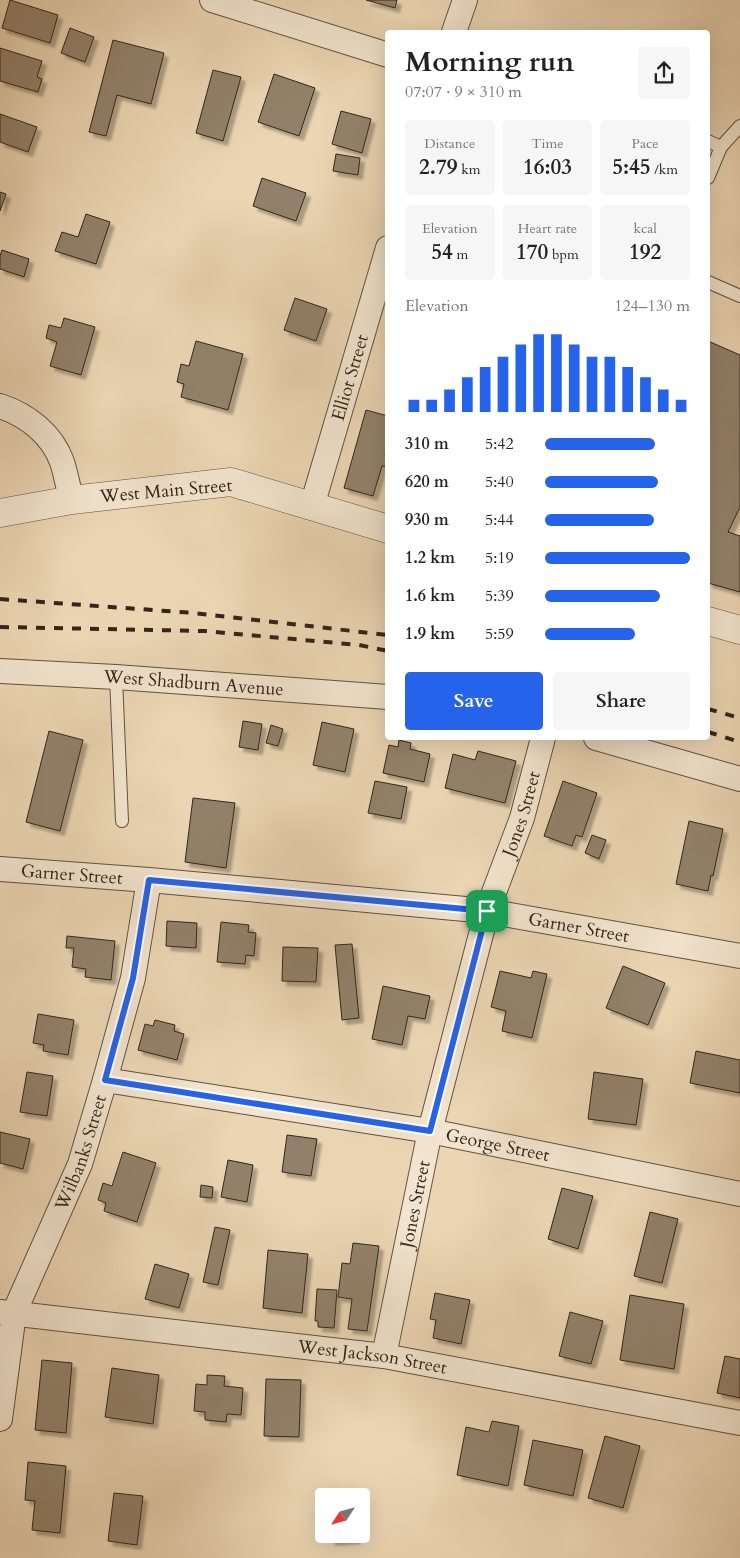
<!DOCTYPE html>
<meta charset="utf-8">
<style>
body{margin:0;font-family:Cardo,serif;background:#f6f6f6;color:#222;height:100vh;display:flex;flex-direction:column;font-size:19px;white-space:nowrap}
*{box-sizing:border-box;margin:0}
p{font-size:16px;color:#767676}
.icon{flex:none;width:28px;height:28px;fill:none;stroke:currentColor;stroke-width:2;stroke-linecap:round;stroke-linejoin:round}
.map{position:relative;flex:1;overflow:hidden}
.drawer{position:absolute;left:385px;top:30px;width:325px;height:710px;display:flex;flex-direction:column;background:#fff;border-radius:5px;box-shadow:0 5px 20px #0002}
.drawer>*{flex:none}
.needle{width:32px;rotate:234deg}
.tools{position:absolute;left:315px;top:1488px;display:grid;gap:10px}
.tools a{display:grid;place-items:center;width:55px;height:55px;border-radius:5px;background:#fff;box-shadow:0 5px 20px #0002;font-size:25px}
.pin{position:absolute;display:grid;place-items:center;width:42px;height:42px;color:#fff;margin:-21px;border-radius:10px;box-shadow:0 2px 8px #0006}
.round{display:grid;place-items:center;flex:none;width:52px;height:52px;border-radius:5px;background:#f6f6f6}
.summary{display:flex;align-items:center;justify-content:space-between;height:85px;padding:0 20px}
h1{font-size:28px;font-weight:700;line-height:38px}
.stats{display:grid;grid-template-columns:repeat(3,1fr);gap:8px;height:85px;padding:5px 20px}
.stats div{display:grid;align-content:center;border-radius:5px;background:#f6f6f6;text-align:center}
.stats b{font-size:21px;font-weight:700}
.stats small{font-size:14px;font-weight:400}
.stats p{font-size:14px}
.chart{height:140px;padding:10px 20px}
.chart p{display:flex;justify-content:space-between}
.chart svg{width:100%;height:90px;margin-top:5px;stroke:#2563eb;stroke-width:6}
.primary-button{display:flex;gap:10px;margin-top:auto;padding:10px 20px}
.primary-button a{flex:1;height:58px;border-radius:5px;background:#2563eb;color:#fff;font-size:20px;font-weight:700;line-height:58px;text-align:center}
.primary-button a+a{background:#f6f6f6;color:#222}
ul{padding:0 20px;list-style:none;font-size:16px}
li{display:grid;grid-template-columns:80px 60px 1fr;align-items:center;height:38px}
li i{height:12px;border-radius:6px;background:#2563eb}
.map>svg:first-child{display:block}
.building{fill:#92816a;stroke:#32251a;filter:url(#shadow)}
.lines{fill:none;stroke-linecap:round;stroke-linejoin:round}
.service-casing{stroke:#605140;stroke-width:14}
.minor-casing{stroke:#605140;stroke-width:26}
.tertiary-casing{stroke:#605140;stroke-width:29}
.service{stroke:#f2e4ce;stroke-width:12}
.minor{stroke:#f2e4ce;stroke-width:24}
.tertiary{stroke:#f2e4ce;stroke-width:28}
.rail{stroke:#32251a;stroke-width:4;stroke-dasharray:9 9;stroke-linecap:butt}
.route-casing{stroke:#fff;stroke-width:10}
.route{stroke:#2563eb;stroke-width:6}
.labels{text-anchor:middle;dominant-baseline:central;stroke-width:4;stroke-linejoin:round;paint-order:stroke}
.street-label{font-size:18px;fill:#32251a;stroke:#f2e4ce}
</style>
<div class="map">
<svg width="740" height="1558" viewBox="0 0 740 1558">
<defs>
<filter id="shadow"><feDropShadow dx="4.5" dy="4.5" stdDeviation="1" flood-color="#0004"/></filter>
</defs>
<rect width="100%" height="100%" fill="#ebd5b3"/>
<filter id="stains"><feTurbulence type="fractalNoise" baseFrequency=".004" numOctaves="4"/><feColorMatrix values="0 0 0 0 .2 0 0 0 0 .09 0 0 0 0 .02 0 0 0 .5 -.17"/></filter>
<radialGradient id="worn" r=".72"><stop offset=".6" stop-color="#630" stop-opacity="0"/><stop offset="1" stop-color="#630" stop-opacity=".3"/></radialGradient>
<!-- building -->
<g class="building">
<path d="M10,0L58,15L50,43L2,28Z"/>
<path d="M366,0H397L395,8Z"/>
<path d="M70,28L94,37L85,62L61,53Z"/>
<path d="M113,40L164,53L151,104L117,95L106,136L89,132Z"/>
<path d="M0,48L42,61L37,77L42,79L38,92L0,81Z"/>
<path d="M213,70L241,77L223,141L196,133Z"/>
<path d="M274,74L315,88L299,136L258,122Z"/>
<path d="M341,111L371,119L362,153L332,144Z"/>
<path d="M0,114L37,127L28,152L0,142Z"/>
<path d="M336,154L360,158L358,175L333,171Z"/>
<path d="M262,178L306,193L296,221L253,206Z"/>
<path d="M0,192L6,194L0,211Z"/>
<path d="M86,214L110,222L96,264L55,251L62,232L78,237Z"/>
<path d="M2,250L29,259L24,277L0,269V256Z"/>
<path d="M295,298L327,309L316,341L284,330Z"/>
<path d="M64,318L95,327L81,375L50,366L57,342L46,338L49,325L61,328Z"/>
<path d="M196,341L243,354L228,410L181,397L184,384L177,382L181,364L189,366Z"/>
<path d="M708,341L740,355V507L728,532L740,536V592L708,583Z"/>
<path d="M366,410L388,416V446L385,456H388V467L382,466L373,496L344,488Z"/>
<path d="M243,721L262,724L258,750L239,747Z"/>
<path d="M322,722L354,729L345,772L313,765Z"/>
<path d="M271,725L283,729L278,746L266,743Z"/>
<path d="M49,731L83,740L60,831L26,822Z"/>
<path d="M399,740L411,743L410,749L430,754L424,782L383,773L389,745L398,747Z"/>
<path d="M478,751L516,761L505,803L445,788L453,754L475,760Z"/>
<path d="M375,781L407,787L401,819L368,813Z"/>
<path d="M563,781L597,793L582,837L576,835L572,846L544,836Z"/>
<path d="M193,798L235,803L226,868L185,862Z"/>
<path d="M689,821L723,829L713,876L711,875L708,891L676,884Z"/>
<path d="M592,835L606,840L599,859L585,853Z"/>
<path d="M167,921L197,923L196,948L166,946Z"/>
<path d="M221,922L249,925L248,932L256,933L254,956L246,955L245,964L217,962Z"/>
<path d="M67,936L115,941L111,980L85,977L86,969L72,967L74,948H66Z"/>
<path d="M352,944L359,1018L342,1020L335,945Z"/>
<path d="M283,947L318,948L316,982L282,981Z"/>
<path d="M623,966L665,983L648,1025L606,1008Z"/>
<path d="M500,971L531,978L533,971L547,974L532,1038L502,1031L506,1011L491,1007Z"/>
<path d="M383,986L430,996L425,1019L408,1016L402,1045L372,1039Z"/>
<path d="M38,1014L74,1020L68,1055L43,1051L44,1045L33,1043Z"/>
<path d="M155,1020L175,1025L174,1031L184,1034L177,1060L138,1050L145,1024L153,1026Z"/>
<path d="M696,1051L740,1060V1093L690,1083Z"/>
<path d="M27,1072L53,1076L47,1116L20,1112Z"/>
<path d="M594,1072L643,1079L636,1125L588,1119Z"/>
<path d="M0,1132L30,1139L23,1169L0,1163Z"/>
<path d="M287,1135L317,1139L311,1176L282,1172Z"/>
<path d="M123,1152L156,1163L137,1222L104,1211L106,1203L98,1200L103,1183L112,1186Z"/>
<path d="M228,1160L253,1165L247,1202L221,1197Z"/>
<path d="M201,1185L213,1187L212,1198L200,1197Z"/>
<path d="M562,1188L593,1196L578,1249L548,1239Z"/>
<path d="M650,1212L678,1219L662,1283L634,1276Z"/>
<path d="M215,1227L230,1230L218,1285L203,1282Z"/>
<path d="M353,1243L379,1246L367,1331L348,1329L352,1299L338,1297L342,1263L350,1264Z"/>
<path d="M268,1250L308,1254L302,1313L263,1308Z"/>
<path d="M155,1264L189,1274L179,1308L145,1299Z"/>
<path d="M317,1289L337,1290L334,1328L318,1327V1321H315Z"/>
<path d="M435,1293L470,1300L461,1344L433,1338L436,1320L430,1319Z"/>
<path d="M630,1295L684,1304L674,1369L620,1360Z"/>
<path d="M570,1312L603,1321L591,1364L559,1356Z"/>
<path d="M725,1356L740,1359V1398L717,1393Z"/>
<path d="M42,1360L72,1363L66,1433L35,1430Z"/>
<path d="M112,1368L159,1375L153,1424L105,1417Z"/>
<path d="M207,1375L225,1376L224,1386L243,1388L241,1415L227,1414L226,1422L205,1420V1412L194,1411L196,1384L207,1385Z"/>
<path d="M266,1379L301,1380L299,1437L264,1436Z"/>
<path d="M492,1421L519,1426L508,1486L457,1475L466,1427L489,1432Z"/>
<path d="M605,1436L640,1446L623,1508L588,1498Z"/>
<path d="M533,1440L583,1450L573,1496L524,1485Z"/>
<path d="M28,1462L66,1466L60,1533L32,1530L35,1501L25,1500Z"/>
<path d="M114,1493L143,1496L137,1545L108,1541Z"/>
<path d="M330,1534H356V1539L331,1541Z"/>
</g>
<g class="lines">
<!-- service casing -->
<g class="service-casing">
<g id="service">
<path d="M708,141L721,147"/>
<path d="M708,178L721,147L740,126"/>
<path d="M708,282L740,296"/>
<path d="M116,677L122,821"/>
</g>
</g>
<!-- minor casing -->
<g class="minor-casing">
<g id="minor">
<path d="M212,0L388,55"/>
<path d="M454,32L465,0"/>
<path d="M0,406C27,415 52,434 62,462C66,474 68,488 72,500"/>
<path id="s1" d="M312,506L388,248"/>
<path id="s2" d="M0,671L116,677L388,697"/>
<path d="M596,738L740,779"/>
<path id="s3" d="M0,869L149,880L487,911L740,956"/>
<path id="s4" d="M105,1080L430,1131L740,1194"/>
<path id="s5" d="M0,1312L384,1356L740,1423"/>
<path id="s6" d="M384,1356L430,1131L487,911L522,818L543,738"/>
<path id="s7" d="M0,1419L14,1313L80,1164L105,1080L133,978L149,880"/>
</g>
</g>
<!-- tertiary casing -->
<g class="tertiary-casing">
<g id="tertiary">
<path d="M0,513L72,500L231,482L388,529"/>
<path d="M708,621L740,630"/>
</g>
</g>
<!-- service -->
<use href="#service" class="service"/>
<!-- minor -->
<use href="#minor" class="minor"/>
<!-- tertiary -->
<use href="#tertiary" class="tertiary"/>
<!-- rail -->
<g class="rail">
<path d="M0,599L194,613L388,635"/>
<path d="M0,627L204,631L359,645L388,651"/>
<path d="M708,709L740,718"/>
<path d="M708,732L740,742"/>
</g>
</g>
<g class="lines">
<!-- route casing -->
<g class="route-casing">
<path id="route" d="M149,880L487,911L430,1131L105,1080L133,978Z"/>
</g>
<!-- route -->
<use href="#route" class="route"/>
</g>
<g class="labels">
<!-- street labels -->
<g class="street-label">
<text stroke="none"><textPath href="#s1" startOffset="134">Elliot Street</textPath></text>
<text transform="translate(166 491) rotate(-5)">West Main Street</text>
<text stroke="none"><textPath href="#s2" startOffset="194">West Shadburn Avenue</textPath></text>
<text stroke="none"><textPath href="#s6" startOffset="560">Jones Street</textPath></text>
<text stroke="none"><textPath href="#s3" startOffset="72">Garner Street</textPath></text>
<text stroke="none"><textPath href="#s3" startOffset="582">Garner Street</textPath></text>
<text stroke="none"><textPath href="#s4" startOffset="398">George Street</textPath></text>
<text stroke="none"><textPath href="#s7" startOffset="281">Wilbanks Street</textPath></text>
<text stroke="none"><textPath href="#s6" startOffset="155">Jones Street</textPath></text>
<text stroke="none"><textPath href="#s5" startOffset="375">West Jackson Street</textPath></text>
</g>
</g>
<rect width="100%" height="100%" filter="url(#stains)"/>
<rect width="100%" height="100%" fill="url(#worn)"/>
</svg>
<div class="tools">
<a><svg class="needle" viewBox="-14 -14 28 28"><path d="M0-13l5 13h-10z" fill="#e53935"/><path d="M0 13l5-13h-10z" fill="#767676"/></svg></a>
</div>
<div class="pin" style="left:487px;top:911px;background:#1e9e55"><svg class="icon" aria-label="arrive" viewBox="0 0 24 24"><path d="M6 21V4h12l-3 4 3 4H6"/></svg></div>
<section class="drawer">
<div class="summary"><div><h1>Morning run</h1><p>07:07 · 9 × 310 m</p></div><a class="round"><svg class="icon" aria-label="share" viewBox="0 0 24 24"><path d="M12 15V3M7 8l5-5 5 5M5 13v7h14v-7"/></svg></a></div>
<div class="stats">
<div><p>Distance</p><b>2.79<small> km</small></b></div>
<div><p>Time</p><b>16:03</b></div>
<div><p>Pace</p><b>5:45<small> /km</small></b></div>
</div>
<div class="stats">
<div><p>Elevation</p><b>54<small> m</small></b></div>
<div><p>Heart rate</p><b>170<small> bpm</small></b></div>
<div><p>kcal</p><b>192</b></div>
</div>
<div class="chart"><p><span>Elevation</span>124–130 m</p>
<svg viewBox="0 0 160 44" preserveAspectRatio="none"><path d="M5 44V38M15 44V38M25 44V33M35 44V27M45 44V22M55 44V17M65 44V11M75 44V6M85 44V6M95 44V11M105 44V17M115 44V17M125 44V22M135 44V27M145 44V33M155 44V38"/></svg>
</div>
<ul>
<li><b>310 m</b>5:42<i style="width:76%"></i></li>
<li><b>620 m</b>5:40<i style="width:78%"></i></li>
<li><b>930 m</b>5:44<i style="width:75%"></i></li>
<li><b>1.2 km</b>5:19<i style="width:100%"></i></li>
<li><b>1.6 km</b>5:39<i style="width:79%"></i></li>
<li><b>1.9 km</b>5:59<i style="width:62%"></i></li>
</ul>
<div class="primary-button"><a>Save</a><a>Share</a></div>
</section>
</div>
